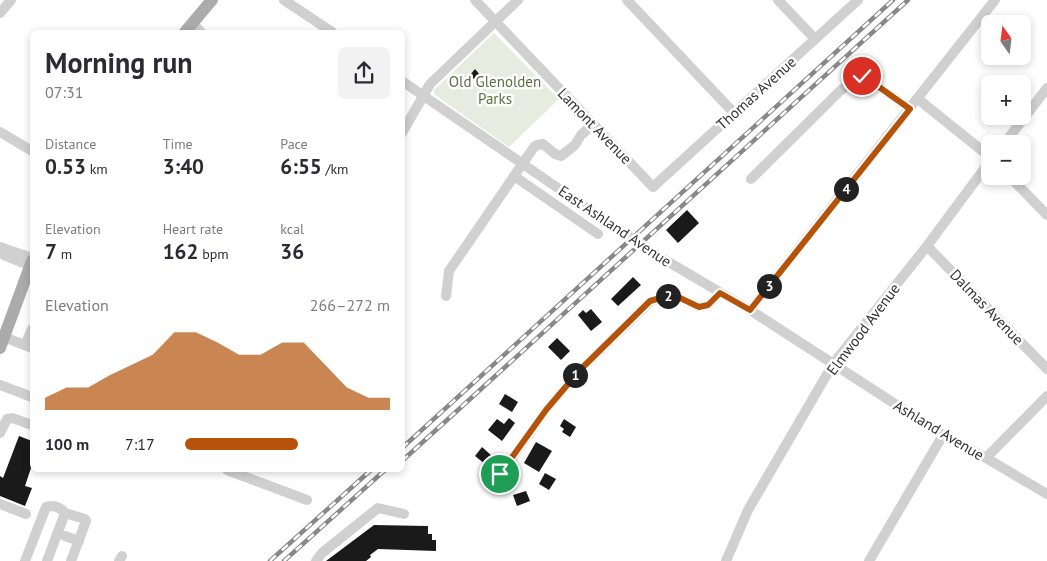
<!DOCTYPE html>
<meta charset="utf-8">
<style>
body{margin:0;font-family:"PT Sans",sans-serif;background:#f2f2f3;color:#2b2b33;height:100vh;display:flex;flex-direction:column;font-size:19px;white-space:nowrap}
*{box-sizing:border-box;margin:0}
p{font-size:16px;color:#7c7c81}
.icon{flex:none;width:28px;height:28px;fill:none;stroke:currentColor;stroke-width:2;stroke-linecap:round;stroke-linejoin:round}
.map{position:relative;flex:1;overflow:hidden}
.panel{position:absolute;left:30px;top:30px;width:375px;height:442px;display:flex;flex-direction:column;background:#fff;border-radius:8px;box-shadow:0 2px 8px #0003}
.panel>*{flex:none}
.needle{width:32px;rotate:346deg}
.tools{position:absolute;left:981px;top:15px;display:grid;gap:10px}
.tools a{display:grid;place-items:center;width:50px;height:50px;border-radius:8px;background:#fff;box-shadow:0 2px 8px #0003;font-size:25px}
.pin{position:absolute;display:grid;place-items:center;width:42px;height:42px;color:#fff;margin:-21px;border:2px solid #fff;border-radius:50%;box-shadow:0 1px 5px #0007}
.km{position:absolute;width:25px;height:25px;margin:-12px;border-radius:50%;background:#222;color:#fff;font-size:14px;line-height:25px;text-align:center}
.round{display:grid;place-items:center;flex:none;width:52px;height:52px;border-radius:8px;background:#f2f2f3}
.overview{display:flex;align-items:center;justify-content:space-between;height:85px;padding:0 15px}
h1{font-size:28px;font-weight:800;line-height:38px}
.figures{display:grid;grid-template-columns:repeat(3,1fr);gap:8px;height:85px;padding:5px 15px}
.figures div{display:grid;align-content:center}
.figures b{font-size:21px;font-weight:800}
.figures small{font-size:14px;font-weight:400}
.figures p{font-size:14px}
.chart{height:140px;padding:10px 15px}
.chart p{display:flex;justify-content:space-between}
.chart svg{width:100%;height:90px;margin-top:5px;fill:#b45309;opacity:.7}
ul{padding:0 15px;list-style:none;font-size:16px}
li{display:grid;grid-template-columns:80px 60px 1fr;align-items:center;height:38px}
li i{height:12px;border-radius:6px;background:#b45309}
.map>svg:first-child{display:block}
.green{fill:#e6ecdf}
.building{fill:#1a1a1a}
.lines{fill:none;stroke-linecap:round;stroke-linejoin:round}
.minor{stroke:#d0d0d0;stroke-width:10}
.major{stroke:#ababab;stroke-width:12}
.rail-casing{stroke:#888;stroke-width:4.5}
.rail{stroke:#fff;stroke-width:2.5;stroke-dasharray:8;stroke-linecap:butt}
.minor-bridge{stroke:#d0d0d0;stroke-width:10}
.route-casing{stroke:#fff;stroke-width:10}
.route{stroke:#b45309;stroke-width:6}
.labels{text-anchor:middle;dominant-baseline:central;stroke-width:5;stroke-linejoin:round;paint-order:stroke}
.park-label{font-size:15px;fill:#56703f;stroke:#fff}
.street-label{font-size:15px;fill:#333;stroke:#fff}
</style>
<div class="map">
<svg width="1047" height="561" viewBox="0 0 1047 561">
<rect width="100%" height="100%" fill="#fff"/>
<!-- green -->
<path class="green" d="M494,33L559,99L509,147L435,95L433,91Z"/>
<!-- building -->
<g class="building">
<path d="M475,69L480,75L475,80L470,75Z"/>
<path d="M687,210L699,223L678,243L666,230Z"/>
<path d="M633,277L641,285L618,306L611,299Z"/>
<path d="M591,309L602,322L591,331L578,315L583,310L586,313Z"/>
<path d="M557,338L570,351L561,360L548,347Z"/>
<path d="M505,394L518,402L512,412L499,404Z"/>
<path d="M509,418L515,423L502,441L488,430L497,419L504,424Z"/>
<path d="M564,419L576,427L570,437L562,432L564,429L560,426Z"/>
<path d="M19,436L32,441V465L25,486L32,488L25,506L0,496V476L3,478Z"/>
<path d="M536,442L552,451L539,472L524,463Z"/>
<path d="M482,447L492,456L485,464L475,456Z"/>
<path d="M545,473L556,479L549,490L539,484Z"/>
<path d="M526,491L530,501L517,506L513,495Z"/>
<path d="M374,525L428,526V534H432V540H436V551L378,549L370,555L371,557L366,561H326Z"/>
</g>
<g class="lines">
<!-- minor -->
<g class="minor">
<path d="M284,0L332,32"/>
<path d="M475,0L653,187L858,0"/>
<path d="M627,0L734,113"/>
<path d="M778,0L815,39"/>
<path d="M0,13L11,0"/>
<path d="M193,24L201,32"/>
<path d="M402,81L603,219"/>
<path d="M918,99L990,157"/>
<path d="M0,132L32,151"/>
<path d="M402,133L430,84L518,0"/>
<path d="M1004,144L1047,88"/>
<path d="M514,176L598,234"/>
<path d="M1009,176L1047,215"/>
<path d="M751,179L840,91L857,78L865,77L910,109"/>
<path d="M927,246L1047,369"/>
<path d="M0,247L32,258"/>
<path d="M655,254L750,310L943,435L986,458L1047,494"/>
<path d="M4,255L31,266"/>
<path d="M446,296L449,271L534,147L537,145L543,144L555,154L561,156L575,145L581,135L593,124"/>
<path d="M750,310L995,0"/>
<path d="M4,337L32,348"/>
<path d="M25,345L32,329"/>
<path d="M0,385L32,397"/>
<path d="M0,433L7,419L12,418L32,425"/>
<path d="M986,458L1047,396"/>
<path d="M227,470L307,500"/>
<path d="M501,474L546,410L580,370L651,301L667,296L678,297L699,307L708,305L720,293"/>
<path d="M0,504L26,514"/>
<path d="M65,513L85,519L86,521L71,561"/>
<path d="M65,536L79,541"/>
<path d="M25,561L46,507C53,505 60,507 65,513L47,561"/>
<path d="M119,561L122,556"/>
<path d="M316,561L322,553L378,508L404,514"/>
<path d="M726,561L748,510L833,364L927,246L990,161"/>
<path d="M869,561L943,435"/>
</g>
<!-- major -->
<g class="major">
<path d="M185,32L212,0"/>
<path d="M0,348L32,261"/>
</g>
<!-- rail casing -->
<g class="rail-casing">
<g id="rail">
<path d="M402,448L893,0"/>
<path d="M402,461L908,0"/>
<path d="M270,561L371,470"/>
<path d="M284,561L385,470"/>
</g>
</g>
<!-- rail -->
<use href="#rail" class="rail"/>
<!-- minor-bridge -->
<path class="minor-bridge" d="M603,219L655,254"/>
</g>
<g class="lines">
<!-- route casing -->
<g class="route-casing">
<path id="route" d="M500,474L546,410L580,370L650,301L667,296L678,297L699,307L708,305L720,293L750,310L910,109L865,77L862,76"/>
</g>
<!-- route -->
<use href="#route" class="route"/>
</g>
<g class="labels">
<!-- park labels -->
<g class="park-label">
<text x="495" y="81">Old Glenolden<tspan x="495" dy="17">Parks</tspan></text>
</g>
<!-- street labels -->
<g class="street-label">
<text transform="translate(756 93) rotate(-42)">Thomas Avenue</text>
<text transform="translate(595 126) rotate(46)">Lamont Avenue</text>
<text transform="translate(615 226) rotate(34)">East Ashland Avenue</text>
<text transform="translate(987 307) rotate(46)">Dalmas Avenue</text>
<text transform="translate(863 329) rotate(-53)">Elmwood Avenue</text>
<text transform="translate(939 430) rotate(31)">Ashland Avenue</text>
</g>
</g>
</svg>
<div class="tools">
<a><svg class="needle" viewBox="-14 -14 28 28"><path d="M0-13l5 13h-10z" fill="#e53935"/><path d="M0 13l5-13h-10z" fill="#7c7c81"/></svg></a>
<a>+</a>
<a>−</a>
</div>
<div class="pin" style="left:500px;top:474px;background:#1e9e55"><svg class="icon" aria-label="arrive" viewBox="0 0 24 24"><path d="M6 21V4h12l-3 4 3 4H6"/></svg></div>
<div class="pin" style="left:862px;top:76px;background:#d93025"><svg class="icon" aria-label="check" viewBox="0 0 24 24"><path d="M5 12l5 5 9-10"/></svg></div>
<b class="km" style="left:575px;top:375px">1</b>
<b class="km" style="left:668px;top:296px">2</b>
<b class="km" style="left:769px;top:286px">3</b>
<b class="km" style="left:846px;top:189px">4</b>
<section class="panel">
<div class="overview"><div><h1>Morning run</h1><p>07:31</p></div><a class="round"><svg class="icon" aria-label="share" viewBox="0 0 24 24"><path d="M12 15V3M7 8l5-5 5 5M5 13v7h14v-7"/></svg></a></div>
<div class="figures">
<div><p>Distance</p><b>0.53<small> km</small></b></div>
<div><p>Time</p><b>3:40</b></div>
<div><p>Pace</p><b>6:55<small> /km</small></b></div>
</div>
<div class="figures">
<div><p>Elevation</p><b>7<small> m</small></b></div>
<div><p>Heart rate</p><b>162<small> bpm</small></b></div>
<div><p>kcal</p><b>36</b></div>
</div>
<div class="chart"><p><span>Elevation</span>266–272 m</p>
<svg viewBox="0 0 160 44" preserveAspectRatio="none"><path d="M0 44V38L10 33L20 33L30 27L40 22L50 17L60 6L70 6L80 11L90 17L100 17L110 11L120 11L130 22L140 33L150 38L160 38V44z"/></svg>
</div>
<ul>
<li><b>100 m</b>7:17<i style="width:55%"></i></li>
</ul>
</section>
</div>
